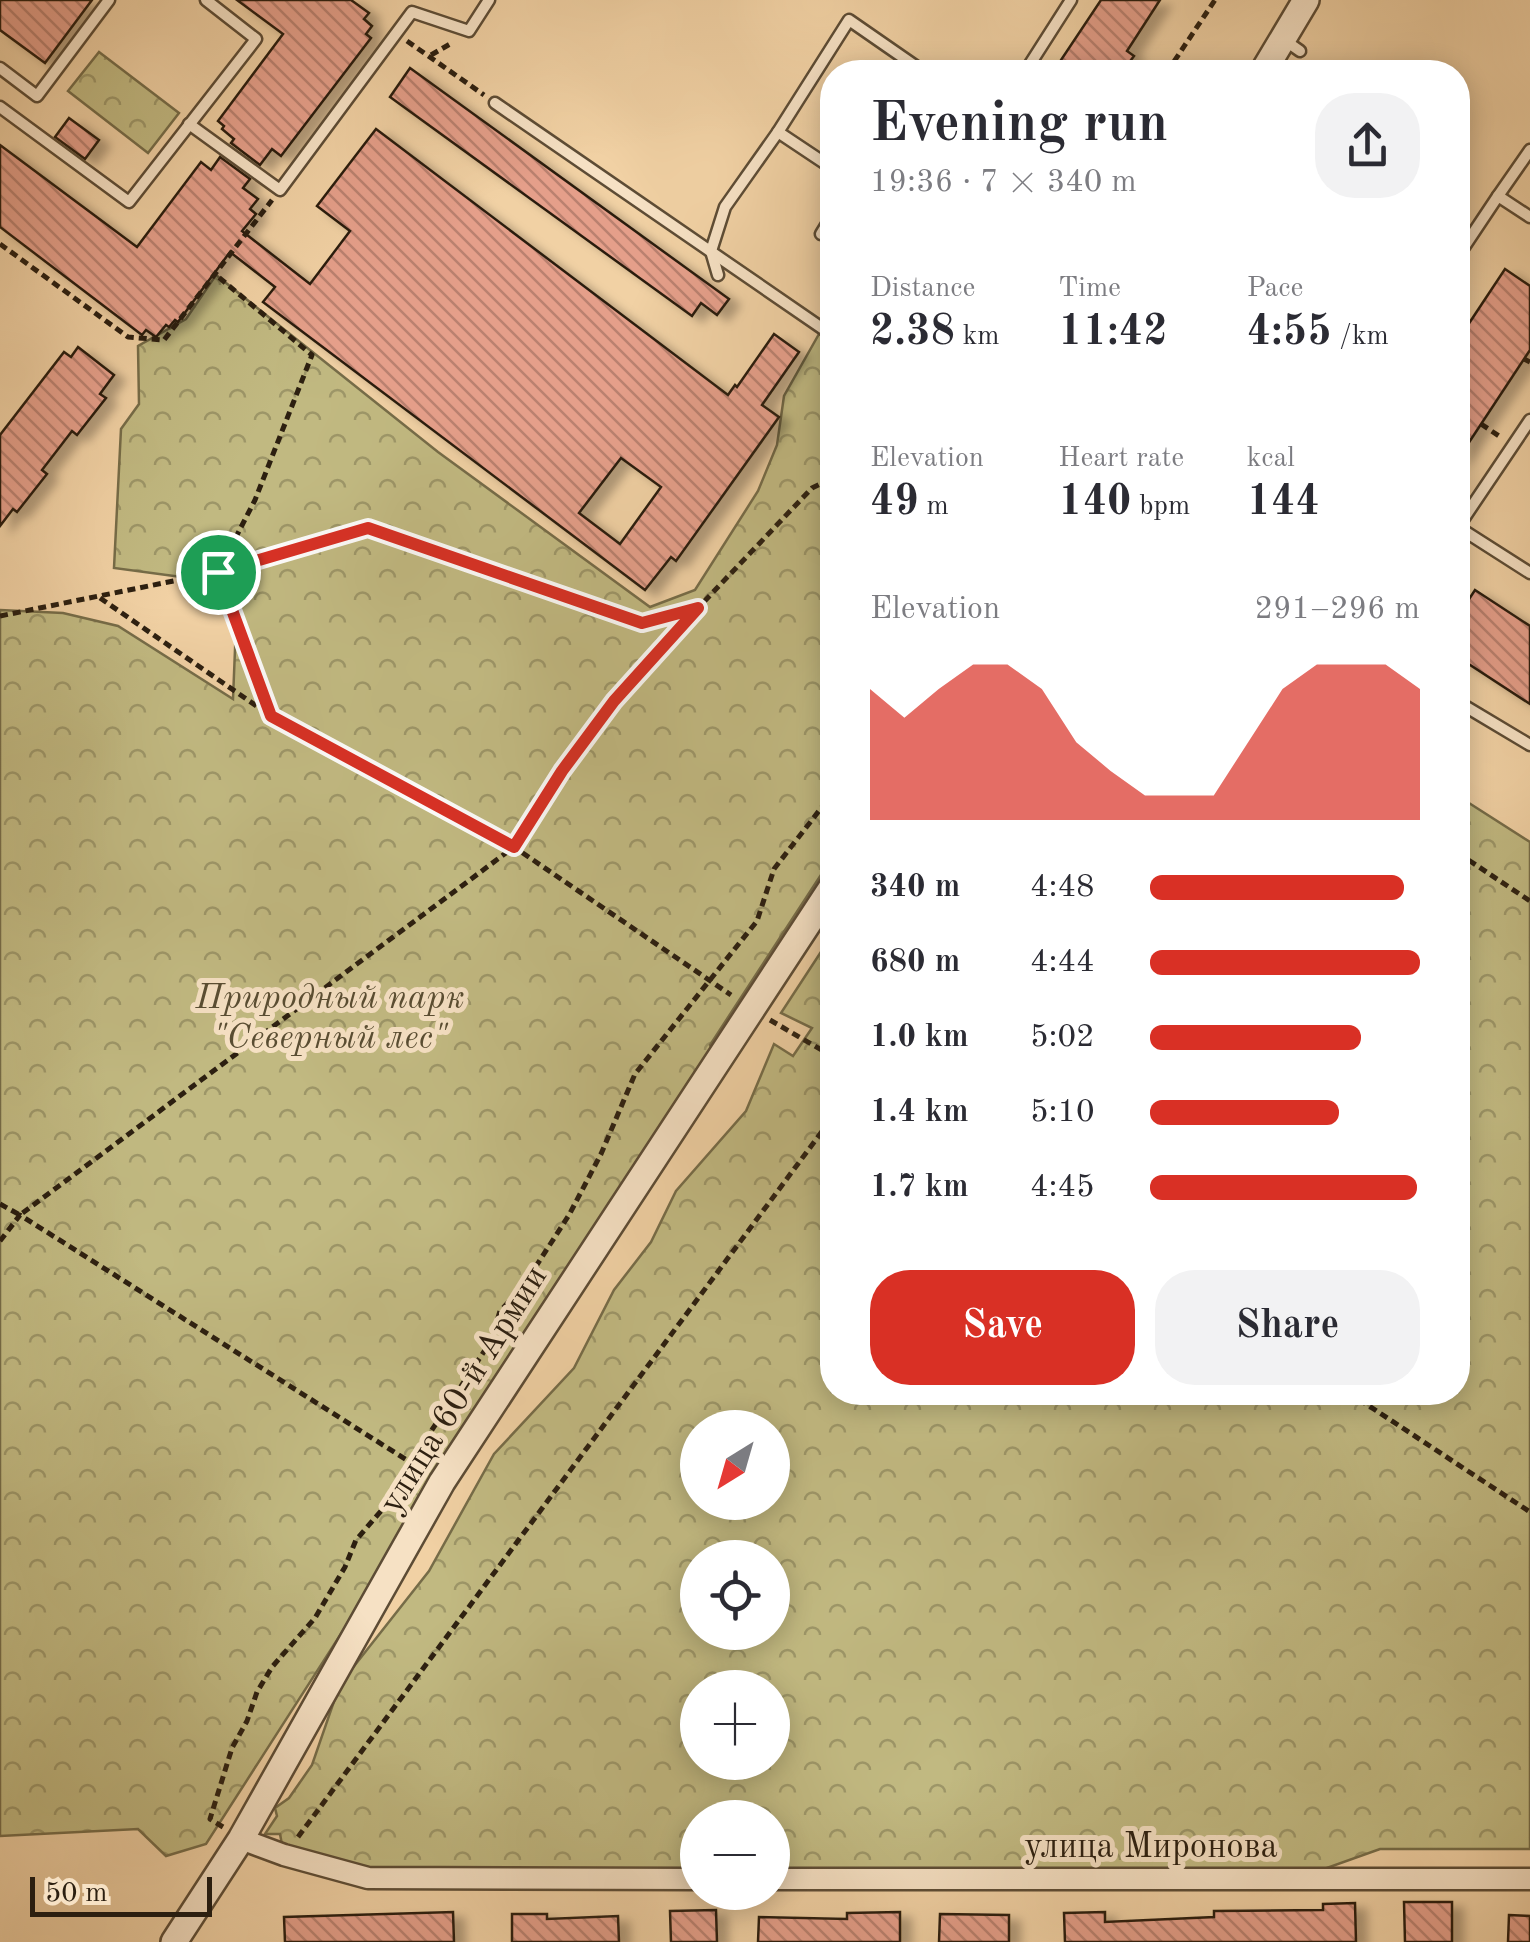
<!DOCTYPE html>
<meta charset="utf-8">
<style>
body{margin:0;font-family:"Old Standard TT",serif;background:#f2f2f3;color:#2b2b33;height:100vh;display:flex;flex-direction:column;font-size:38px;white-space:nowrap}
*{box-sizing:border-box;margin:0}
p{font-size:32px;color:#7c7c81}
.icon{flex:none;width:55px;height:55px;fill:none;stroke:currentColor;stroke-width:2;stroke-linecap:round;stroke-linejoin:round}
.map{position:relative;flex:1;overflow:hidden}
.drawer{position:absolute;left:820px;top:60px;width:650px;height:1345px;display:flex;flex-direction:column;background:#fff;border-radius:40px;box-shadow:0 5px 25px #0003}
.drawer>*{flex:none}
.needle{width:65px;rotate:217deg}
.controls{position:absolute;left:680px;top:1410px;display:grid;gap:20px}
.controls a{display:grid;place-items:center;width:110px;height:110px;border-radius:50%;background:#fff;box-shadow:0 5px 25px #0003;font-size:50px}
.scale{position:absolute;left:30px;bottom:25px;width:182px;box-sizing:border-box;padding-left:10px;border:5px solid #2c1f10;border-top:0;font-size:28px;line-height:35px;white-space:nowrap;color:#2c1f10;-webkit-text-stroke:8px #f6e1c4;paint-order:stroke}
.pin{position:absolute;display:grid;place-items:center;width:85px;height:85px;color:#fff;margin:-42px;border:5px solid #fff;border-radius:50%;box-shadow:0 2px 10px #0007}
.round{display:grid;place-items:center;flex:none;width:105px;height:105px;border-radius:40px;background:#f2f2f3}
.head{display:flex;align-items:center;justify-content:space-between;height:170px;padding:0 50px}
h1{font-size:55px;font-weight:800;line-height:75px}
.figures{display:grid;grid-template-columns:repeat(3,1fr);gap:15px;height:170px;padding:10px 50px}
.figures div{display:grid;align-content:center}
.figures b{font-size:42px;font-weight:800}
.figures small{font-size:28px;font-weight:400}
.figures p{font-size:28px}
.chart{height:280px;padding:20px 50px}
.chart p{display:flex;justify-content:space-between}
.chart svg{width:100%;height:180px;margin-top:10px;fill:#d93025;opacity:.7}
.button{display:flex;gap:20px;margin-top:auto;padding:20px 50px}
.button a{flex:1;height:115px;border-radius:40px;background:#d93025;color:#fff;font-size:40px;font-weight:800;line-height:115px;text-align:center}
.button a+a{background:#f2f2f3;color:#2b2b33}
ul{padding:0 50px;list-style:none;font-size:32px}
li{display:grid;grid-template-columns:160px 120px 1fr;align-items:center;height:75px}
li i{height:25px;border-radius:12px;background:#d93025}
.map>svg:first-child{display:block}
.forest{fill:url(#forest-crowns);stroke:#766c48;stroke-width:2.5;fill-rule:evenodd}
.building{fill:url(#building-back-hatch);stroke:#2c1f10;stroke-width:2.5;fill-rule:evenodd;filter:url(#shadow)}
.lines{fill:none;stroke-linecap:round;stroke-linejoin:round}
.service-casing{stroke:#5d4c35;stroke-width:15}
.minor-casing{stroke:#5d4c35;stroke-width:25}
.tertiary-casing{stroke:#5d4c35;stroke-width:30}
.path{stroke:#2c1f10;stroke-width:5;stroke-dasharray:8 5;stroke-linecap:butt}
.service{stroke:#f6e1c4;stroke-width:10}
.minor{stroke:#f6e1c4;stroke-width:20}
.tertiary{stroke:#f6e1c4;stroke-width:25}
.route-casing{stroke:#fff;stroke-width:20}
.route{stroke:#d93025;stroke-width:12}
.labels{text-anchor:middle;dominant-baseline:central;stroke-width:10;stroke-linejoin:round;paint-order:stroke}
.park-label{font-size:35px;font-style:italic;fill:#594d32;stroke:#f6e1c4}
.street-label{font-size:35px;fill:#2c1f10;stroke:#f6e1c4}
</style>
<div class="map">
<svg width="1530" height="1942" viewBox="0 0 1530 1942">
<defs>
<pattern id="forest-crowns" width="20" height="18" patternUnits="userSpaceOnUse" patternTransform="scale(2.5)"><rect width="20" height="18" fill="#c1b981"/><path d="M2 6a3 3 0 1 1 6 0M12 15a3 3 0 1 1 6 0" fill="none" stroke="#9d9668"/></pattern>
<pattern id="building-back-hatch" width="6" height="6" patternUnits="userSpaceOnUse" patternTransform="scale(2.5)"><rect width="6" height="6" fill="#e59f8a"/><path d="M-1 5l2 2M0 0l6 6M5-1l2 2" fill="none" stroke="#ba816f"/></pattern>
<filter id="shadow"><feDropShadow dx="11" dy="6" stdDeviation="5" flood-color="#0004"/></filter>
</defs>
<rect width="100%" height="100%" fill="#f1d1a4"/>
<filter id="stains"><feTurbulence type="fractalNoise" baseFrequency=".002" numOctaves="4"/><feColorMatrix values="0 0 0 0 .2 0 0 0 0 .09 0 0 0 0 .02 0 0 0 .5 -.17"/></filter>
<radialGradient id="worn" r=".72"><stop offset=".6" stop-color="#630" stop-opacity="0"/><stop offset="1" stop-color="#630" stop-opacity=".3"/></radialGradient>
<!-- forest -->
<g class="forest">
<path d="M99,52L179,113L148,153L68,91Z"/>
<path d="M216,275L438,452L650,607L695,590L758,491L777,445L784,396L819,334L832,343V858L710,1045L714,1053L206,1844L166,1856L138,1829L0,1836V610L63,613L118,626L233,699L237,600L226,583L114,568L121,429L139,404L138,346L186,319Z"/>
<path d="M1458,796L1530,842V1849H1380L1296,1879H773L772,1818H698L697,1879L368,1878L284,1855L280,1834H265L277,1816L275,1808L289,1798L312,1765L340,1684L429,1571L494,1454L574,1368L614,1290L651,1242L676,1191L746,1111L774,1044L793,1056L812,1028L781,1013L832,935V1392H1458ZM698,1428H772V1502H698ZM698,1558H772V1632H698ZM698,1688H772V1762H698Z"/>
</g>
<!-- building -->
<g class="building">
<path d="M0,0H92L45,63L0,30Z"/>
<path d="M237,0H351L369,13L364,19L372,26L366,34L371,38L281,156L272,149L260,165L231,143L234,139L222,129L224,126L218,121L283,34Z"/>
<path d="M1101,0H1160L1127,51L1134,56L1122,72H1053Z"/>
<path d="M410,68L729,299L717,315L701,303L692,316L390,97Z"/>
<path d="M69,118L99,140L85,159L55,137Z"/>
<path d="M376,129L728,395L735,385L737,387L774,334L799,352L762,405L779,417L676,561L671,557L645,590L263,302L275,287L230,252L178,322L175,320L169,327L166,325L156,337L146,330L142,335L0,227V145L137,247L201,162L211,170L220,157L250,179L243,188L258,199L250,209L256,214L242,231L310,284L350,231L317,206ZM621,458L661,487L620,544L579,513Z"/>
<path d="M1505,269L1530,286V350L1458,459V340Z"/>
<path d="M78,347L114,375L100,394L106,398L77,435L72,431L42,470L47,474L17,512L13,509L0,526V435L64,352L71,357Z"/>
<path d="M1475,590L1530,626V704L1458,657V616Z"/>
<path d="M1404,1902H1452V1942H1405Z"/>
<path d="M1355,1903L1356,1942H1065L1064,1913L1105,1912V1922L1214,1917V1911L1323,1910V1904Z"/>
<path d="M716,1910L717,1942H671L670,1911Z"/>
<path d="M453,1912L454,1942H285L284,1917Z"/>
<path d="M900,1912V1942H758L759,1917L847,1919V1913Z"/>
<path d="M512,1914H547V1919L618,1916L619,1942H512Z"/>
<path d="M940,1914L1009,1915V1942H939Z"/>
<path d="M1509,1915L1530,1916V1942H1508Z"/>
</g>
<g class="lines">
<!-- service casing -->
<g class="service-casing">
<g id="service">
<path d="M1283,39L1300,51"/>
<path d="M0,68L37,96L109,0"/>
<path d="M1025,72L1071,0"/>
<path d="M495,103L832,335"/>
<path d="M0,107L129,202L256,39L206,0"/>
<path d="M189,124L280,190L412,12L469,31L489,0"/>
<path d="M778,132L832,168"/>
<path d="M1498,196L1530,150"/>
<path d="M821,234L832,216"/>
<path d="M1458,256L1498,196L1530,217"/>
<path d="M718,275L711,251L725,207L778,132L849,20L924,72"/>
<path d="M1458,527L1530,420"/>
<path d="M1458,527L1530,573"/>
<path d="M1458,702L1530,745"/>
</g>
</g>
<!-- minor casing -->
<g class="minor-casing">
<g id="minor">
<path d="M241,1839L284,1855L368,1878L698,1879"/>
<path d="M772,1879H1530"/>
</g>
</g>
<!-- tertiary casing -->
<g class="tertiary-casing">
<g id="tertiary">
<path d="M1263,72L1306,0"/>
<path d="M174,1942L241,1839L442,1482L832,887"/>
</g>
</g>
<!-- path -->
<g class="path">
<path d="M407,41L484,95"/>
<path d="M431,55L450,44"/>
<path d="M1167,72L1215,0"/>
<path d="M0,244L128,337L164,340L272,200"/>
<path d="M1524,359L1530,362"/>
<path d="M1481,424L1499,436"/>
<path d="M100,598L271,716L514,847L731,995"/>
<path d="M0,616L218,572L255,500L312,355L216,275"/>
<path d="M270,713L218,572L369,529L642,623L698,608L812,488L832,478"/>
<path d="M1458,853L1530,901"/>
<path d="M770,1020L832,1056"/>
<path d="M0,1204L20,1215L514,847L562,771L614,701L698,608"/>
<path d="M0,1241L20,1215L424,1471"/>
<path d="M1348,1392L1530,1512"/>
<path d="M223,1827L210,1819L232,1748L247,1721L257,1692L272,1667L315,1618L345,1567L356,1540L393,1497L410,1463L491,1341L500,1311L522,1288L569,1215L601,1154L635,1074L757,921L774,869L832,794"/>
<path d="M298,1837L832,1118"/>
</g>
<!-- service -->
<use href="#service" class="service"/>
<!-- minor -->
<use href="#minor" class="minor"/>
<!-- tertiary -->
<use href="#tertiary" class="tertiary"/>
</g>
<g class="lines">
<!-- route casing -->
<g class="route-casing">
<path id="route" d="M368,528L642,623L698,608L614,701L562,771L514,847L271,716L218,572Z"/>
</g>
<!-- route -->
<use href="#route" class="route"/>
</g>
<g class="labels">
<!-- park labels -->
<g class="park-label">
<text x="330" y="998">Природный парк<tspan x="330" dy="40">"Северный лес"</tspan></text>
</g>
<!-- street labels -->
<g class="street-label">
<text transform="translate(464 1390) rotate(-58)">улица 60-й Армии</text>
<text x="1151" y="1847">улица Миронова</text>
</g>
</g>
<rect width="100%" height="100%" filter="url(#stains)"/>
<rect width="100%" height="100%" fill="url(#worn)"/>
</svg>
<div class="controls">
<a><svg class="needle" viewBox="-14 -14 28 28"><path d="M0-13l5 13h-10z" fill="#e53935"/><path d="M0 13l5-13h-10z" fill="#7c7c81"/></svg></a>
<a><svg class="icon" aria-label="locate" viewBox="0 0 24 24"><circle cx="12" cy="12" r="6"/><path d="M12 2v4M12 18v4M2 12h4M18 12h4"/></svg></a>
<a>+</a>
<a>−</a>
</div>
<div class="scale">50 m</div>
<div class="pin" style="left:218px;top:572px;background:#1e9e55"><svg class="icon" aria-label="arrive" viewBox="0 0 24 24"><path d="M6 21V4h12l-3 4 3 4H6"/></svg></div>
<section class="drawer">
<div class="head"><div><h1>Evening run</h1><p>19:36 · 7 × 340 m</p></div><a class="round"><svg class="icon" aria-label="share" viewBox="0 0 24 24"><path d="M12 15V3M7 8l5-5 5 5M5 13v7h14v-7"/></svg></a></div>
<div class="figures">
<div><p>Distance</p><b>2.38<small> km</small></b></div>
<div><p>Time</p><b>11:42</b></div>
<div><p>Pace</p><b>4:55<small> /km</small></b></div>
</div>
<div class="figures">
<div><p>Elevation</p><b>49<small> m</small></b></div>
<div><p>Heart rate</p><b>140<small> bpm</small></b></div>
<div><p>kcal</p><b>144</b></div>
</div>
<div class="chart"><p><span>Elevation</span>291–296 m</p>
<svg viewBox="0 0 160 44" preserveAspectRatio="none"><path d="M0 44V12L10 19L20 12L30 6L40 6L50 12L60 25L70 32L80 38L90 38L100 38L110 25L120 12L130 6L140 6L150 6L160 12V44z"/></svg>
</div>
<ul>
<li><b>340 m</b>4:48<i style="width:94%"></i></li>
<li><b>680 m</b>4:44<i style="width:100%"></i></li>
<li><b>1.0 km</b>5:02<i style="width:78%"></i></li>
<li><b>1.4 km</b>5:10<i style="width:70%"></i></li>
<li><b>1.7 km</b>4:45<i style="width:99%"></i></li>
</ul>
<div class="button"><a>Save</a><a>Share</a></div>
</section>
</div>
